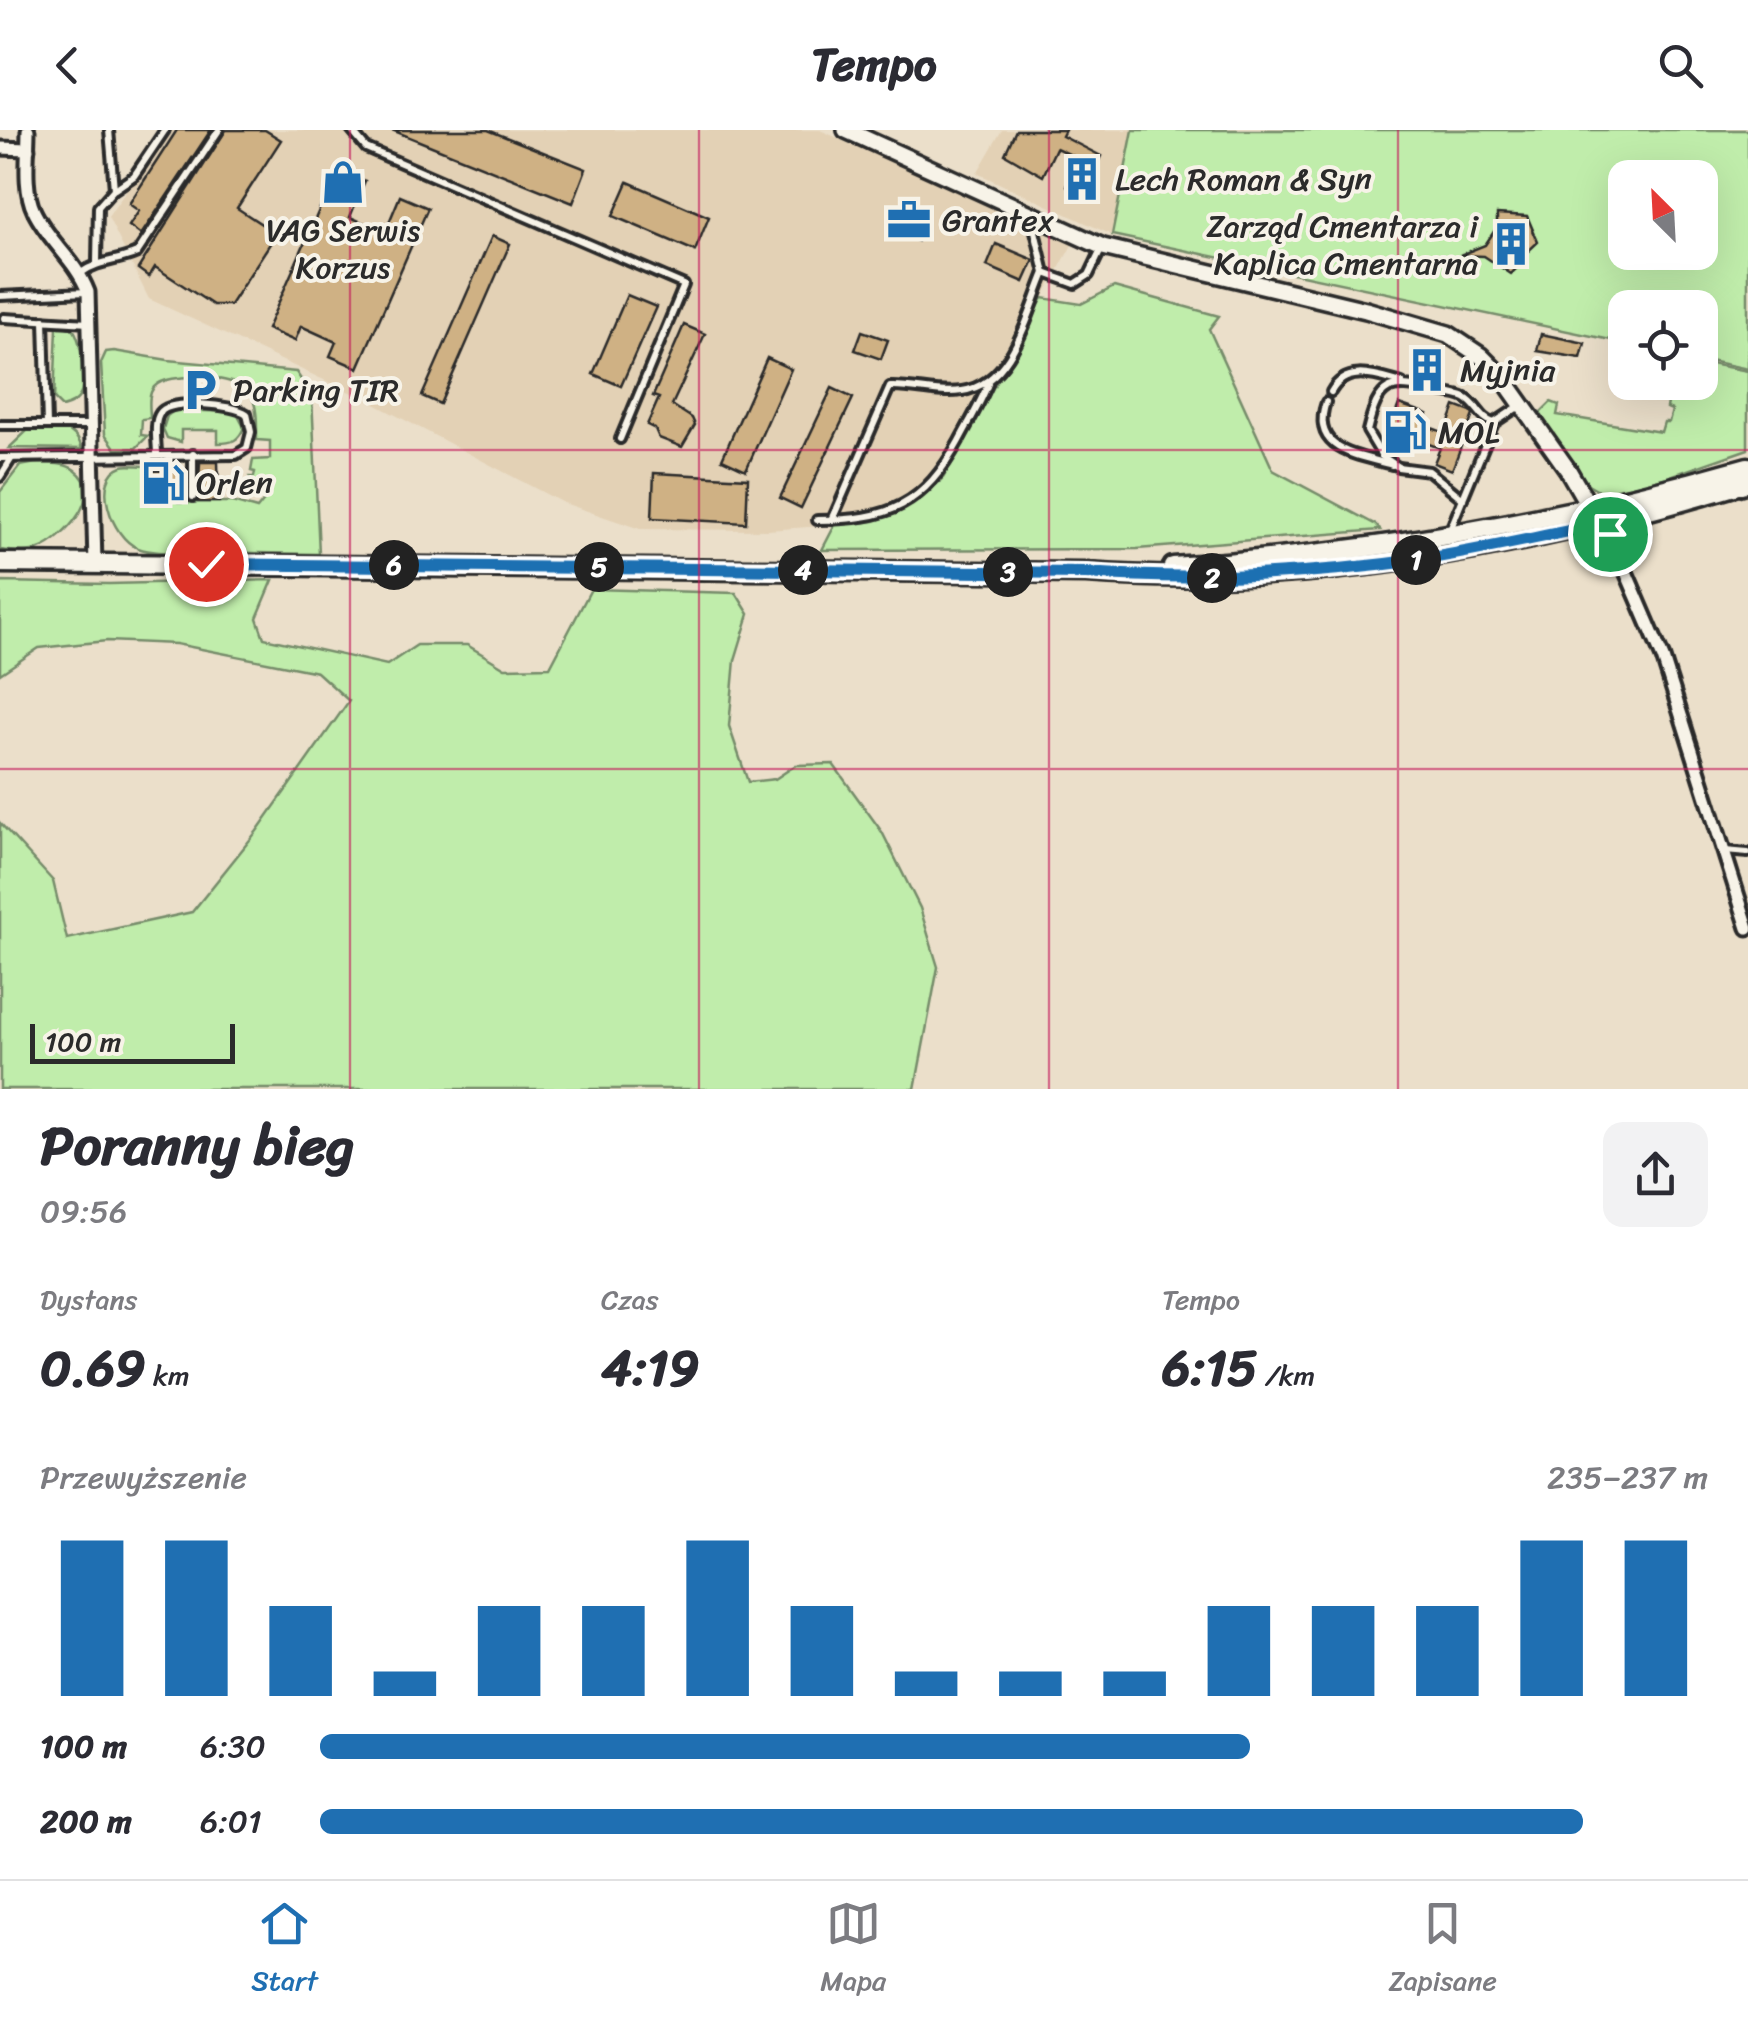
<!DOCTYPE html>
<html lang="pl">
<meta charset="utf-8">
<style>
body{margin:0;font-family:Sriracha,sans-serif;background:#f2f2f3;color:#2b2b33;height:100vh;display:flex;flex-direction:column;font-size:38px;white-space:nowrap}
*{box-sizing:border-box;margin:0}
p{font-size:32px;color:#7c7c81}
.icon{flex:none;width:55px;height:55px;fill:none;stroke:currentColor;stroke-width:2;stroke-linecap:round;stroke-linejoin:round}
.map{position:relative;height:959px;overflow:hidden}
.side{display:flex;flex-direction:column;background:#fff;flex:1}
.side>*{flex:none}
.needle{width:65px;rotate:336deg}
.buttons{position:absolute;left:1608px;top:30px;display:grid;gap:20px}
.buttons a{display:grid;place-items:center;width:110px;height:110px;border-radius:20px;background:#fff;box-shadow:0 10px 40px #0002;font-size:50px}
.scale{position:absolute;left:30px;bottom:25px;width:205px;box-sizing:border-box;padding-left:10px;border:5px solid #2b2b2b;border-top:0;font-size:28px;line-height:35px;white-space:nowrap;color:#2b2b2b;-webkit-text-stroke:8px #f7f3e8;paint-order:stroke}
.pin{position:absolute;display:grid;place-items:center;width:85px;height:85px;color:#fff;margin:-42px;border:5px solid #fff;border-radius:50%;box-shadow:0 2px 10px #0007}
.km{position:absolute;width:50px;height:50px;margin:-25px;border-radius:50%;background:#222;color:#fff;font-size:28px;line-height:50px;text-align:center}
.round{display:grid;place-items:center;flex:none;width:105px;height:105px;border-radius:20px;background:#f2f2f3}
.overview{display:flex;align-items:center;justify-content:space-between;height:170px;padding:0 40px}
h1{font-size:55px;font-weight:700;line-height:75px}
.stats{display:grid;grid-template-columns:repeat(3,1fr);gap:15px;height:170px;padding:10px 40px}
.stats div{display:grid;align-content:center}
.stats b{font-size:50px;font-weight:700}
.stats small{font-size:28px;font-weight:400}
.stats p{font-size:28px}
.chart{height:280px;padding:20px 40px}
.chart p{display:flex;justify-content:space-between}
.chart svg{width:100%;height:180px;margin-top:10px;stroke:#1f6fb2;stroke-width:6}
ul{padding:0 40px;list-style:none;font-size:32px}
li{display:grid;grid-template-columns:160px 120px 1fr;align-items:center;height:75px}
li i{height:25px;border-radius:12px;background:#1f6fb2}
header{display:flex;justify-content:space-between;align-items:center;height:130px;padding:0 40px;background:#fff;font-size:45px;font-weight:700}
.tabs{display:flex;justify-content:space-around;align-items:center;height:140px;border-top:2px solid #e1e1e2;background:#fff;font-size:28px;color:#7c7c81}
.tabs a{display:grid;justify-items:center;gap:5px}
.tabs .on{color:#1f6fb2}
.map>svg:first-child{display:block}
.built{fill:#e3d1b5}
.green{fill:#c0edab;stroke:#768c6b;stroke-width:2.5;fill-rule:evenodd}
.building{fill:#cfb184;stroke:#2b2b2b;stroke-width:2.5}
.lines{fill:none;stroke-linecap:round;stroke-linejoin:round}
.service-casing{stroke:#2b2b2b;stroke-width:14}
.minor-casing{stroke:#2b2b2b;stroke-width:19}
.tertiary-casing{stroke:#2b2b2b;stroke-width:22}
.primary-casing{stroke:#2b2b2b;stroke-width:25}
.service{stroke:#f7f3e8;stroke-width:6}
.minor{stroke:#f7f3e8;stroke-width:11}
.tertiary{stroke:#f7f3e8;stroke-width:15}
.primary{stroke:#f7f3e8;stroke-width:18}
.route-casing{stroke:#fff;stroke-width:20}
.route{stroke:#1f6fb2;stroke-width:12}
.grid{fill:none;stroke:#c2185b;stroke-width:2.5;stroke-opacity:0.55}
.labels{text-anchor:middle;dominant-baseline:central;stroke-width:8;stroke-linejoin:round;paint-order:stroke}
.poi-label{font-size:32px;fill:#2b2b2b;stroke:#f7f3e8;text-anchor:start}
</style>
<header><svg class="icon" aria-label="back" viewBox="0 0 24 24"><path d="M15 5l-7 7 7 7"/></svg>Tempo<svg class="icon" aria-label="search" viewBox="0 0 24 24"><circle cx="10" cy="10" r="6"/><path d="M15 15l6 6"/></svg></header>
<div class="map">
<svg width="1748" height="959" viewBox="0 0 1748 959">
<rect width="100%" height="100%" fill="#ebdfca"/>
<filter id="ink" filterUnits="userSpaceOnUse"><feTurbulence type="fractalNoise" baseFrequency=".01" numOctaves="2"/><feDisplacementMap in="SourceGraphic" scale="20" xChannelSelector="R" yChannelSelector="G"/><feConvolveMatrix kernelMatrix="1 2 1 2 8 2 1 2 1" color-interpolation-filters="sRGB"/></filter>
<g filter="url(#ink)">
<!-- built -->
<g class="built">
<path d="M168,0H820L1073,113L945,348L905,379L874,391L835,395L768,400L640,399L561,372L365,269L149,169L108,87Z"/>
<path d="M1002,0H1133L1112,105L977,43Z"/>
</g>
<!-- green -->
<g class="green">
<path d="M1133,0H1748V239L1700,229V178H1625V213L1112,105ZM1625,48H1700V122H1625Z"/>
<path d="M1114,157L1219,186L1209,199L1273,340L1376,395L1380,400L1137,419L822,420L835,395L874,391L905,379L942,350L1043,168L1081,174Z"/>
<path d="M61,195L73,199C82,210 85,248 81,263C78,272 69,275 62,277L54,269L57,198Z"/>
<path d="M114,221L168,230L296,242L312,266L319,424C279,423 240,423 201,422C181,421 157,425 138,418C111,408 91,347 122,336C127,334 138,336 145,336L149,361H177L178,372H232L257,379L266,368L250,347H254L255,342L251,341L253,330L270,329V311L257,310C257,295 258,276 250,263C239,245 166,241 154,257C147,266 150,278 150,288L142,289L141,305L148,306L136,318L116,319L105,304L101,233L106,222Z"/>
<path d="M1700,232L1748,241V319L1659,350L1603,363L1588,354L1539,284L1551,272L1559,275L1557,285L1661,302L1664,292H1669L1672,280L1667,278L1670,261H1675L1677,253L1700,252Z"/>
<path d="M175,280L236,282L244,297C239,311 232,313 218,313V300H181V312L167,308L163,299L167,286Z"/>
<path d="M30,298C52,298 75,292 82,319L9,318Z"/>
<path d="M36,333C49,334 64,332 75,340C107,363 64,410 39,419C28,424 12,421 0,420V362L20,336Z"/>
<path d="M273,450L257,488L264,508L387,535L417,515H467L505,538L550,537L591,459L736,463L749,484L735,530L729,596L748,652L775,649L796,635L833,634L882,702L920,778L938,837L915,959H0V693L53,751L67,809L192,782L257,701L349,571L317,542L176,514L107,511L39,518L0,544V452L109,454Z"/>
</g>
<!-- building -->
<g class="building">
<path d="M177,0H211L141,105L129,96L139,81L129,74Z"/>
<path d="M226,0H265L281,10L237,78L272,101L271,112L230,175H213L155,137L149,147L138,139Z"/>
<path d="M392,0H488L586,39L573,73Z"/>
<path d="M1016,0H1065L1062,6L1101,26L1083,64L1067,56L1080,29L1056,18L1043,46L1005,24Z"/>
<path d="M337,39L365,51L350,87L385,102L400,66L428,78L358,238L330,226L336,212L301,196L295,211L267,199Z"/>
<path d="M628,52L709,87L695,121L613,86Z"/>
<path d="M899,79L927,91L918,111L890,99Z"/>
<path d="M1497,84L1527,86L1538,112L1523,126L1524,131L1511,144L1484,126L1460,125L1485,115L1497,97Z"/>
<path d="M492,106L510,114L440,274L422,266Z"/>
<path d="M996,114L1034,130L1024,152L987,136Z"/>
<path d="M627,165L656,177L621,256L593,244Z"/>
<path d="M684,195L705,204L672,275L692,288L695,295L682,317L659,308L655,299L647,295L659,268L653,266Z"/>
<path d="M862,201L888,210L881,229L855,220Z"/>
<path d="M1541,204L1585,213L1581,228L1537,221Z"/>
<path d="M767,228L791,239L746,340L722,329Z"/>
<path d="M832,258L853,268L801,378L780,368Z"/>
<path d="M1399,274L1428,284L1424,295L1445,303L1455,276L1471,282L1473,285L1452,340L1434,333L1440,318L1418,310L1415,319L1386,308Z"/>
<path d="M200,332H218L219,372H198Z"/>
<path d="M186,340V359H150V341Z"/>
<path d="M654,343L748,348L746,393L652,388Z"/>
</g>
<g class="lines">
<!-- service casing -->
<g class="service-casing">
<g id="service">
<path d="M351,0L366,18L684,155L620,309"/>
<path d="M115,59L134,46L165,0"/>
<path d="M1037,88L1035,101L1045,143L1075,154L1089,145L1101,120"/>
<path d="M97,132L98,77L114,59L109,0"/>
<path d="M81,143C99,130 117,132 137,123L219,0"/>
<path d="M0,166L87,162"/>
<path d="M4,188L89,193"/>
<path d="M44,190L47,295"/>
<path d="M1331,262C1346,234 1376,246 1402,253"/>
<path d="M1326,272C1309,321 1358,325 1392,335"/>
<path d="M0,295H90"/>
<path d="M193,324V367"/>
<path d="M0,328L236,325L247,318L251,302L247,284C233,274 170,268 160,283C153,292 157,313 157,324"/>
<path d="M0,347L12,328"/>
<path d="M1463,369L1429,341L1398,337L1382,326L1367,301C1379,252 1389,251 1434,261C1443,263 1457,264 1465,268C1478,275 1479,288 1494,293"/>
<path d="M817,390C890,390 924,375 959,311C969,292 980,274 988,254"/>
<path d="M832,390L890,257C915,256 938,265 962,261C1013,254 1028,183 1045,143"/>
<path d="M1450,400L1494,293L1521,275"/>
<path d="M1725,721L1748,723"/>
</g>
</g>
<!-- minor casing -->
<g class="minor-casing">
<g id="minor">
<path d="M28,0C28,25 23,58 34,81C48,111 76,130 88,162L95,434"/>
<path d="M0,18L28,19"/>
<path d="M1605,393L1663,528L1748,798"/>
</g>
</g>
<!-- tertiary casing -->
<g class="tertiary-casing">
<path id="tertiary" d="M846,0L1103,117L1366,180L1448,204L1481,226L1503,248L1568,340L1594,385"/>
</g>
<!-- primary casing -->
<g class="primary-casing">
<g id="primary">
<path d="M0,433L1086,443C1311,459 1533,417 1748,352"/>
<path d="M1173,437C1369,424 1560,391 1748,337"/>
</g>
</g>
<!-- service -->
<use href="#service" class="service"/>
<!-- minor -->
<use href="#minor" class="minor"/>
<!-- tertiary -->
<use href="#tertiary" class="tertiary"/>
<!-- primary -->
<use href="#primary" class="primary"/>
</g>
</g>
<g class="lines" filter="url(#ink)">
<!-- route casing -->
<g class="route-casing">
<path id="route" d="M206,434L1086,443C1199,451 1311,445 1424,429C1484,420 1545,405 1605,394L1610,404"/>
</g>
<!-- route -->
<use href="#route" class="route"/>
</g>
<!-- grid -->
<path class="grid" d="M350,0V959M699,0V959M1049,0V959M1398,0V959M0,320H1748M0,639H1748"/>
<!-- icons -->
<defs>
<g id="building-bare" transform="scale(3.45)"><path d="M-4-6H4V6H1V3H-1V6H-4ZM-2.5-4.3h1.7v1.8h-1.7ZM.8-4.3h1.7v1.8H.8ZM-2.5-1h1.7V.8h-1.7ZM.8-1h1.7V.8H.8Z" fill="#1f6fb2" stroke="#f7f3e8" stroke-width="2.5" paint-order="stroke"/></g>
<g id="shop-bare" transform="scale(3.45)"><path d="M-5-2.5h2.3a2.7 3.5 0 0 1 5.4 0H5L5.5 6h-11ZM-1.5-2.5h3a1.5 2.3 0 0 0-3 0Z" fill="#1f6fb2" stroke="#f7f3e8" stroke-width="2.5" paint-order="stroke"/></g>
<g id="office-bare" transform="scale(3.45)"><path d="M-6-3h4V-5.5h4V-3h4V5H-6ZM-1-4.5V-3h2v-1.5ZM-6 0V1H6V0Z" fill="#1f6fb2" stroke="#f7f3e8" stroke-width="2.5" paint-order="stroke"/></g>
<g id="parking-bare" transform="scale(3.45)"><path d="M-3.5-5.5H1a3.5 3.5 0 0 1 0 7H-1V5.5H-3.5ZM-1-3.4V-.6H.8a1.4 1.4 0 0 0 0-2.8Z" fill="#1f6fb2" stroke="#f7f3e8" stroke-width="2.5" paint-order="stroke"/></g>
<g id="fuel-bare" transform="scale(3.45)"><path d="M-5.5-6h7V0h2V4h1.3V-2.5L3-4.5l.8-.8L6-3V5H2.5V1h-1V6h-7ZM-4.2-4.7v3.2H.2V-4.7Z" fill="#1f6fb2" stroke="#f7f3e8" stroke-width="2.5" paint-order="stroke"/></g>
</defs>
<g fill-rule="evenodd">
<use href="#building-bare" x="1082" y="49"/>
<use href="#shop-bare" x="343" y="52"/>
<use href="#office-bare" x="909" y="90"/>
<use href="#building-bare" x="1511" y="114"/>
<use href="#building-bare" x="1427" y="240"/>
<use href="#parking-bare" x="200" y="260"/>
<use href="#fuel-bare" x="1405" y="302"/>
<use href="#fuel-bare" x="163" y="353"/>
</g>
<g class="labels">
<!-- poi labels -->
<g class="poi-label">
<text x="1115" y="49">Lech Roman &amp; Syn</text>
<text x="942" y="90">Grantex</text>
<text x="1478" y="96" text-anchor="end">Zarząd Cmentarza i<tspan x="1478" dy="37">Kaplica Cmentarna</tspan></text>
<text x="343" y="100" text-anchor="middle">VAG Serwis<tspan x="343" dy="37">Korzus</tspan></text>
<text x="1460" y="240">Myjnia</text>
<text x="233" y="260">Parking TIR</text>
<text x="1438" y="302">MOL</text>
<text x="196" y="353">Orlen</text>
</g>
</g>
</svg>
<div class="buttons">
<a><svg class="needle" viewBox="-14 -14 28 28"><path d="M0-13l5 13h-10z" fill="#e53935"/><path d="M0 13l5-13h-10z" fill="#7c7c81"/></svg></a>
<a><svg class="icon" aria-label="locate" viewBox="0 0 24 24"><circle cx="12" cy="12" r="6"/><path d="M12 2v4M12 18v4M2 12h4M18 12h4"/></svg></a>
</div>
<div class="scale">100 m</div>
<div class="pin" style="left:1610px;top:404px;background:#1e9e55"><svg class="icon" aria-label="arrive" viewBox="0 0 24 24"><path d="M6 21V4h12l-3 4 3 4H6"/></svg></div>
<div class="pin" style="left:206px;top:434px;background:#d93025"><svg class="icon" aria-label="check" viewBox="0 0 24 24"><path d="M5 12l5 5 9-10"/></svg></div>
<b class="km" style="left:1416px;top:430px">1</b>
<b class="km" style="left:1212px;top:448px">2</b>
<b class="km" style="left:1008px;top:442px">3</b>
<b class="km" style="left:803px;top:440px">4</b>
<b class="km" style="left:599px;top:437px">5</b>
<b class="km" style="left:394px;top:435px">6</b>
</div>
<section class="side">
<div class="overview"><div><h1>Poranny bieg</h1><p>09:56</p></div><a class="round"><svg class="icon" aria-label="share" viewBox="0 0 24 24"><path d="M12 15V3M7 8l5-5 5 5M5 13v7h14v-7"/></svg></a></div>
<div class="stats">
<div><p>Dystans</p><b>0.69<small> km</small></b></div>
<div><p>Czas</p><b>4:19</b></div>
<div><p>Tempo</p><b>6:15<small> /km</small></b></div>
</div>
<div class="chart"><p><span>Przewyższenie</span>235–237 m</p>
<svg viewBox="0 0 160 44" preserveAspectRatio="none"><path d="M5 44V6M15 44V6M25 44V22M35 44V38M45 44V22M55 44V22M65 44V6M75 44V22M85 44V38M95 44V38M105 44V38M115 44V22M125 44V22M135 44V22M145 44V6M155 44V6"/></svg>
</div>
<ul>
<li><b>100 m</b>6:30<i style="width:67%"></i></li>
<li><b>200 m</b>6:01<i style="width:91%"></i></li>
</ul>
</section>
<nav class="tabs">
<a class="on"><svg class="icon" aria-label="home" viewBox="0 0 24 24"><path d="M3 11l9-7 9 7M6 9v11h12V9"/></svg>Start</a>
<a><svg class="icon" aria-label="map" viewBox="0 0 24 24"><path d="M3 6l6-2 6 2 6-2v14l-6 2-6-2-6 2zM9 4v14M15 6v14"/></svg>Mapa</a>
<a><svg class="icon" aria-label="saved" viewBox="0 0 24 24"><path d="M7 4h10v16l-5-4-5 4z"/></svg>Zapisane</a>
</nav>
